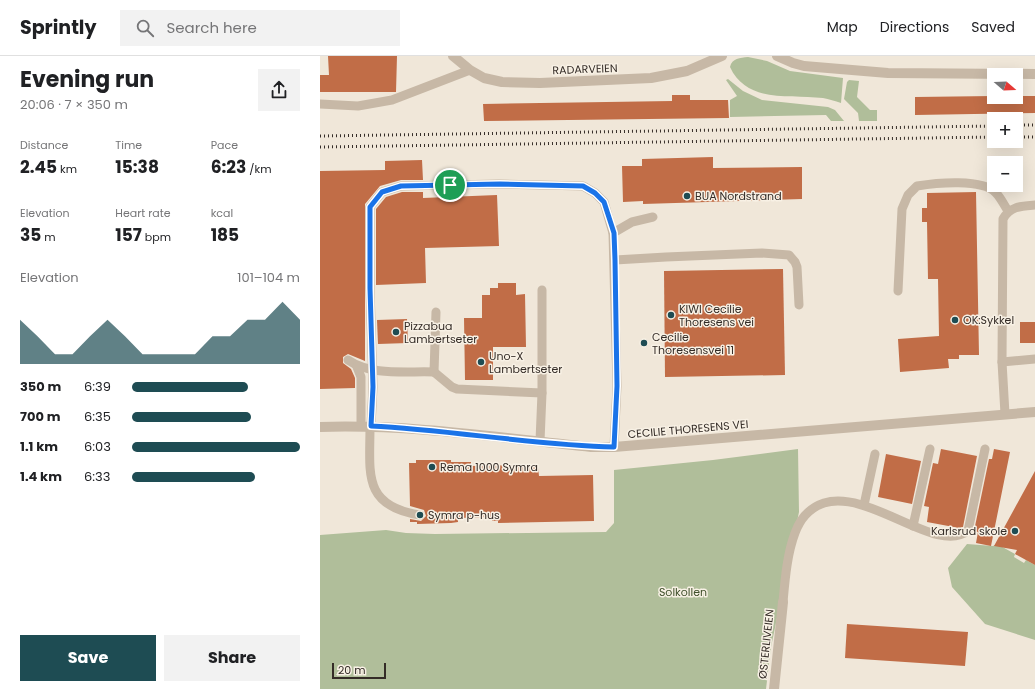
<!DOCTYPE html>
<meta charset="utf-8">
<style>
body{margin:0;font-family:Poppins,sans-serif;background:#f2f2f2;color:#202124;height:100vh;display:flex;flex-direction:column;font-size:15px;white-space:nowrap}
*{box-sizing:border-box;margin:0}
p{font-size:13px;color:#757577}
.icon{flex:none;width:22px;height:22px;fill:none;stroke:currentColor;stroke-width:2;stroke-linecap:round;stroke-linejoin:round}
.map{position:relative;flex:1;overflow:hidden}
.sheet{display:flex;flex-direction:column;background:#fff;width:320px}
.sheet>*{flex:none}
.needle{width:26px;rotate:109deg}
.buttons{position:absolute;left:667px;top:12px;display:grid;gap:8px}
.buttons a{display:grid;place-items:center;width:36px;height:36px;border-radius:0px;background:#fff;box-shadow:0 4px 16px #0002;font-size:20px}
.scale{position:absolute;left:12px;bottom:10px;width:54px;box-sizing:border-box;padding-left:4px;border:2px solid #342c27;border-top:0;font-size:11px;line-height:14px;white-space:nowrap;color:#342c27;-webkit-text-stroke:3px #f8f1e5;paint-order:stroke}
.pin{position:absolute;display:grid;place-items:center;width:34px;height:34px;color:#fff;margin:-17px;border:2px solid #fff;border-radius:50%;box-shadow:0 1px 4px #0007}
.round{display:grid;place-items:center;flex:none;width:42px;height:42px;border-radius:0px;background:#f2f2f2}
.overview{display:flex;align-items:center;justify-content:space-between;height:68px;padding:0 20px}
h1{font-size:22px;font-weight:700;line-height:30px}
.figures{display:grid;grid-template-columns:repeat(3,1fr);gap:6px;height:68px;padding:4px 20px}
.figures div{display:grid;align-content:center}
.figures b{font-size:17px;font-weight:700}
.figures small{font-size:11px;font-weight:400}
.figures p{font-size:11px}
.chart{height:112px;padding:8px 20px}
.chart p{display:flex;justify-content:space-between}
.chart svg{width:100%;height:72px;margin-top:4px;fill:#1e4c53;opacity:.7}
.primary-button{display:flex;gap:8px;margin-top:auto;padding:8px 20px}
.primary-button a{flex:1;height:46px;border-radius:0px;background:#1e4c53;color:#fff;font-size:16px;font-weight:700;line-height:46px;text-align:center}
.primary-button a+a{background:#f2f2f2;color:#202124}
ul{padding:0 20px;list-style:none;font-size:13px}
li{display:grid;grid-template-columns:64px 48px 1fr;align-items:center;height:30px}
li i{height:10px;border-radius:5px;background:#1e4c53}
header{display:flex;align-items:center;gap:24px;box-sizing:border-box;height:56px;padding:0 20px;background:#fff;border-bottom:1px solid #e0e0e0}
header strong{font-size:19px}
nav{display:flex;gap:22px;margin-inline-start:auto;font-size:14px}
.search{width:280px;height:36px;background:#f2f2f2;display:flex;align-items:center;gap:10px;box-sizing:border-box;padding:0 14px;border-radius:0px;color:#757577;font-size:15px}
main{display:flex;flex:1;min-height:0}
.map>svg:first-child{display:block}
.green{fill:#b0be9a}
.building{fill:#c16d47}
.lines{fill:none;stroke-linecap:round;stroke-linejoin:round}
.service{stroke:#c7b8a6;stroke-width:9}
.minor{stroke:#c7b8a6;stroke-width:10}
.tertiary{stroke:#c7b8a6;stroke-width:10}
.rail{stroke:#342c27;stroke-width:3;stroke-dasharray:1 3;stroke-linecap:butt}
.route-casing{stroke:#fff;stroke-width:8}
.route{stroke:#1a73e8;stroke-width:5}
.poi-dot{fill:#1e4c53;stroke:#f8f1e5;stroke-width:1.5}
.labels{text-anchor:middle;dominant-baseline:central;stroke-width:3;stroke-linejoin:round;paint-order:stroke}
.street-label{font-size:11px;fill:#342c27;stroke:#f8f1e5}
.poi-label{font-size:11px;fill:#342c27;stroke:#f8f1e5;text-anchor:start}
.park-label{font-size:11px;fill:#41512c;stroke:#f8f1e5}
</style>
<header>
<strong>Sprintly</strong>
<div class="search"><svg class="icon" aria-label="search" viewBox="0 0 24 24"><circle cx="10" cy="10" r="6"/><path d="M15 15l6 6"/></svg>Search here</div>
<nav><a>Map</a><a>Directions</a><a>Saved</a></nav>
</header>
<main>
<section class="sheet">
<div class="overview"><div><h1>Evening run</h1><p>20:06 · 7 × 350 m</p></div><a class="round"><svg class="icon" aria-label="share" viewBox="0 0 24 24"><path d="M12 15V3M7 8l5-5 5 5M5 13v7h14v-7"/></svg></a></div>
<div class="figures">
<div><p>Distance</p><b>2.45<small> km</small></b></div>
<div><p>Time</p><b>15:38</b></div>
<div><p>Pace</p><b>6:23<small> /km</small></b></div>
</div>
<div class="figures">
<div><p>Elevation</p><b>35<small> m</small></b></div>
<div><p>Heart rate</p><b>157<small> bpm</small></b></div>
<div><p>kcal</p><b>185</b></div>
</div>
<div class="chart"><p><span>Elevation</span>101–104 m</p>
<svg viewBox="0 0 160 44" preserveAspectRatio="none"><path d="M0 44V17L10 27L20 38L30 38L40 27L50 17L60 27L70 38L80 38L90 38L100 38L110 27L120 27L130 17L140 17L150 6L160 17V44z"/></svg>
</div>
<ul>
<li><b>350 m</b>6:39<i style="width:69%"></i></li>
<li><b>700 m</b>6:35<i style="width:71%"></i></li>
<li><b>1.1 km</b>6:03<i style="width:100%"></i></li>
<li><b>1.4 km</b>6:33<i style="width:73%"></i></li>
</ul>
<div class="primary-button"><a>Save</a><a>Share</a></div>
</section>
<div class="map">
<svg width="715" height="633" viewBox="0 0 715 633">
<rect width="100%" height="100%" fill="#f0e7d9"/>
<!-- green -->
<g class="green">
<path d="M428,1L447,5L470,15L523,22L521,47C515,45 509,43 503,42C470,38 427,48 410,11C412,2 420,2 428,1Z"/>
<path d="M408,23L423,35L442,44L508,51L515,54L524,65H511L506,59L410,61V44L417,40L406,24Z"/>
<path d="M529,24L539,25L537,41L550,54H557V65H539L538,57L524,43L527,26Z"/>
<path d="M478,393L479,456L451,591L446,633H0V479L66,474L86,477L115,478L286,476L294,467V414L393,404Z"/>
<path d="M647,488L673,490L677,488L695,498L694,501L704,507L706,504L715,509V584L665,568L632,531L628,512Z"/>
</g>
<!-- building -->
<g class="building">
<path d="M8,0H77L76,36H0V19H9Z"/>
<path d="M352,39H370V44H408L409,62L164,65L163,48L352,45Z"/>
<path d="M674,40H715V57L595,59V41Z"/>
<path d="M393,101V112L482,111V143L323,148V145L303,146L302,110H322V103Z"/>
<path d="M102,104L103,124H81L60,130L45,148V305L28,298L23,301V307L31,313L35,322V332L0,333V115L65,114V105Z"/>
<path d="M82,136H103V142L177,139L179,190L105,192L106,227L56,229V153L66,141Z"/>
<path d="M656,136L659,299H639V303H628L629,312L580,316L578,283L619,280L618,223H608L607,166H602V152H607V137Z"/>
<path d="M463,213L465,319L345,321L344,215Z"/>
<path d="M178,227H196V239L205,238L206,291H173V324H145L144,262H162V239H170V232H178Z"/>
<path d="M87,263L88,287L58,288L57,264Z"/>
<rect x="700" y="266" width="15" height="21"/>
<path d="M621,393L657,400L643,471L639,472L607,466L609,451L604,450L613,407L618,408Z"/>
<path d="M674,393L690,396L671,490L656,487L658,476L654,475L669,403H672Z"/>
<path d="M566,398L601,405L592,448L558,441Z"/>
<path d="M96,404H131V406H151V410L212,409V411H218L219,420L273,419L274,465L178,467V465H172V461L138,462V466L131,467L97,468V466H90V463L101,465L106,460L104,454L90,450L89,407H96Z"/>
<path d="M715,415V509L695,498L697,494L674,490Z"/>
<path d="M527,568L648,576L645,610L525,602Z"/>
</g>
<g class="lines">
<!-- service -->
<g class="service">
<path d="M0,48L38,50L72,44L150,14"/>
<path d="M293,177L312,166L333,161"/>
<path d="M295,204L346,201L442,197L469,199L475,206L477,211L479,249"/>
<path d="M578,235L582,153L588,139L597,130C615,127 663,122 676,137C681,142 684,149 688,155"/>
<path d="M28,304C51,320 86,315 114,316L116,256"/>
<path d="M682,306L715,303"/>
<path d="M37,311L41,321V370"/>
<path d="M114,316L132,331L137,333L222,337"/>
<path d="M685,358L682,306L683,163C690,150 702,150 715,149"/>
<path d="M50,370C50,417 42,450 100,459"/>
<path d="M51,370L53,331L50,232V151L62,136L81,130L179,128L263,130L275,137L284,146L293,177L297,330L294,391"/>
<path d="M220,385L222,337V234"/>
<path d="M544,449L555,398"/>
<path d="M593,470L610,393"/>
<path d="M463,546C465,524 467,498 475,477C480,463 489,452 504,447C550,433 616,499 648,475L665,393"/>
</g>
<!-- minor -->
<g class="minor">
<path d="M133,0L150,14L164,22L182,26L220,27L331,22L367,15L402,0"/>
<path d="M457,0L473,7L484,10L568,17L715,18"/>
<path d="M454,633L463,546"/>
</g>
<!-- tertiary -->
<path class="tertiary" d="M0,371C91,368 181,382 271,391H294L715,356"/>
<!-- rail -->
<g class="rail">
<path d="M696,69H715"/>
<path d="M0,80L674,70"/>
<path d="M696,81H715"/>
<path d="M0,91L674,81"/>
</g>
</g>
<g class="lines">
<!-- route casing -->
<g class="route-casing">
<path id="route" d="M180,128L263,130L275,137L284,146L294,177L295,204L297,330L294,391C213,389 132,374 51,370L53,331L50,232V151L62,136L81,130Z"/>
</g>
<!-- route -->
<use href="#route" class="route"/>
</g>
<!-- markers -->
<g class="poi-dot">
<circle cx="367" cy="140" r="4"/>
<circle cx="351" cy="259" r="4"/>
<circle cx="635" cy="264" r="4"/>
<circle cx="76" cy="276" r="4"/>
<circle cx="324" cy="287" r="4"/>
<circle cx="161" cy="306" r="4"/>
<circle cx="112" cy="411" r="4"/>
<circle cx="100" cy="459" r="4"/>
<circle cx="695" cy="475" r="4"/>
</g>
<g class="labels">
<!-- street labels -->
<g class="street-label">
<text transform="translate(265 13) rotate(-2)">RADARVEIEN</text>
<text transform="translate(368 373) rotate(-5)">CECILIE THORESENS VEI</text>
<text transform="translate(446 588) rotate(-84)">ØSTERLIVEIEN</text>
</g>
<!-- poi labels -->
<g class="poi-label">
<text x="375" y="140">BUA Nordstrand</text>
<text x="359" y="253">KIWI Cecilie<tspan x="359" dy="13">Thoresens vei</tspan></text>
<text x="643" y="264">OK:Sykkel</text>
<text x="84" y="270">Pizzabua<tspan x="84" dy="13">Lambertseter</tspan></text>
<text x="332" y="281">Cecilie<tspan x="332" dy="13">Thoresensvei 11</tspan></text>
<text x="169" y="300">Uno-X<tspan x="169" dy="13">Lambertseter</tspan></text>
<text x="120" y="411">Rema 1000 Symra</text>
<text x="108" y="459">Symra p-hus</text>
<text x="687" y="475" text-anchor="end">Karlsrud skole</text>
</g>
<!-- park labels -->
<g class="park-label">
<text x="363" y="536">Solkollen</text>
</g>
</g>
</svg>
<div class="buttons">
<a><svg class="needle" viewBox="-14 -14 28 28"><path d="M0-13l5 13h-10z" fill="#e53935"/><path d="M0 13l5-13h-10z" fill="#757577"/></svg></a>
<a>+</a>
<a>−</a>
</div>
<div class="scale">20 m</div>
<div class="pin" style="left:130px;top:129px;background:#1e9e55"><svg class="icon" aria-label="arrive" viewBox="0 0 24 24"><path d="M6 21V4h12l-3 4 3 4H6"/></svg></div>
</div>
</main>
